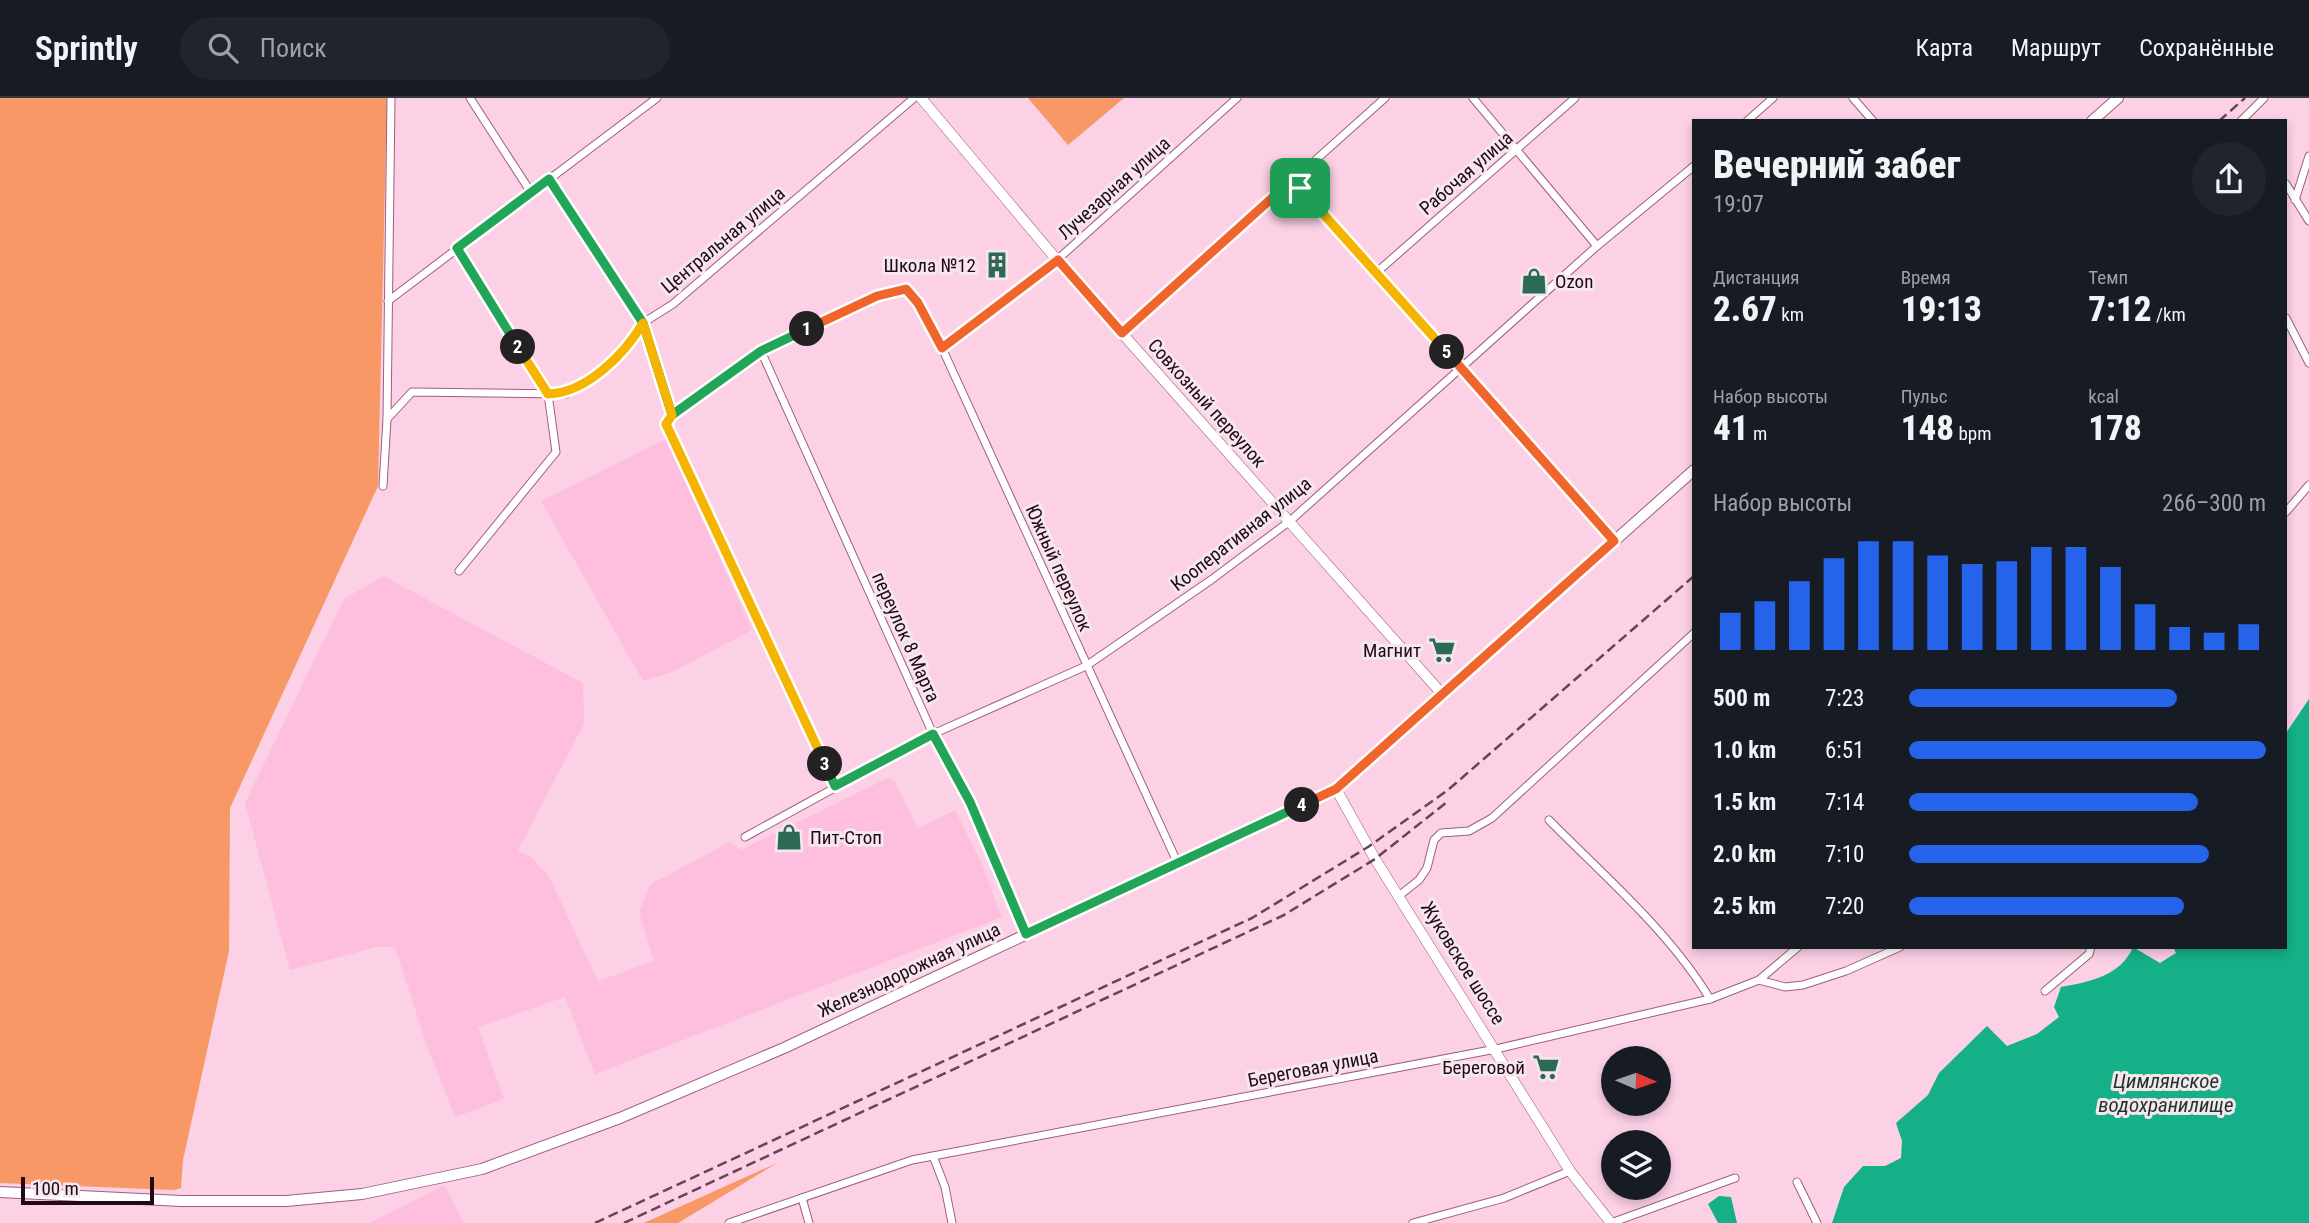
<!DOCTYPE html>
<html lang="ru">
<meta charset="utf-8">
<style>
body{margin:0;font-family:"Roboto Condensed",sans-serif;background:#20242c;color:#f1f3f6;height:100vh;display:flex;flex-direction:column;font-size:26px;white-space:nowrap}
*{box-sizing:border-box;margin:0}
p{font-size:23px;color:#9ea1a6}
.icon{flex:none;width:38px;height:38px;fill:none;stroke:currentColor;stroke-width:2;stroke-linecap:round;stroke-linejoin:round}
.map{position:relative;flex:1;overflow:hidden}
.details{position:absolute;left:1692px;top:21px;width:595px;height:830px;display:flex;flex-direction:column;background:#171b24;border-radius:0px;box-shadow:0 4px 10px #0003}
.details>*{flex:none}
.needle{width:46px;rotate:92deg}
.tools{position:absolute;left:1601px;top:948px;display:grid;gap:14px}
.tools a{display:grid;place-items:center;width:70px;height:70px;border-radius:50%;background:#171b24;box-shadow:0 4px 10px #0003;font-size:35px}
.scale{position:absolute;left:21px;bottom:18px;width:133px;box-sizing:border-box;padding-left:7px;border:4px solid #210916;border-top:0;font-size:19px;line-height:24px;white-space:nowrap;color:#210916;-webkit-text-stroke:5px #f6e6ed;paint-order:stroke}
.pin{position:absolute;display:grid;place-items:center;width:60px;height:60px;color:#fff;margin:-30px;border-radius:14px;box-shadow:0 4px 10px #0006}
.km{position:absolute;width:35px;height:35px;margin:-18px;border-radius:50%;background:#222;color:#fff;font-size:19px;line-height:35px;text-align:center}
.round{display:grid;place-items:center;flex:none;width:74px;height:74px;border-radius:37px;background:#20242c}
.overview{display:flex;align-items:center;justify-content:space-between;height:119px;padding:0 21px}
h1{font-size:38px;font-weight:800;line-height:52px}
.stats{display:grid;grid-template-columns:repeat(3,1fr);gap:10px;height:119px;padding:7px 21px}
.stats div{display:grid;align-content:center}
.stats b{font-size:35px;font-weight:800}
.stats small{font-size:19px;font-weight:400}
.stats p{font-size:19px}
.chart{height:196px;padding:14px 21px}
.chart p{display:flex;justify-content:space-between}
.chart svg{width:100%;height:126px;margin-top:7px;stroke:#2563eb;stroke-width:6}
ul{padding:0 21px;list-style:none;font-size:23px}
li{display:grid;grid-template-columns:112px 84px 1fr;align-items:center;height:52px}
li i{height:18px;border-radius:9px;background:#2563eb}
header{display:flex;align-items:center;gap:42px;box-sizing:border-box;height:98px;padding:0 35px;background:#171b24;border-bottom:2px solid #363941}
header strong{font-size:33px}
nav{display:flex;gap:38px;margin-inline-start:auto;font-size:24px}
.search{width:490px;height:63px;background:#20242c;display:flex;align-items:center;gap:18px;box-sizing:border-box;padding:0 24px;border-radius:38px;color:#9ea1a6;font-size:26px}
.map>svg:first-child{display:block}
.built{fill:#febedd}
.green{fill:#f79866}
.water{fill:#15b087}
.lines{fill:none;stroke-linecap:round;stroke-linejoin:round}
.street-casing{stroke:#9e5e7f;stroke-width:9}
.secondary-casing{stroke:#9e5e7f;stroke-width:11}
.primary-casing{stroke:#9e5e7f;stroke-width:12}
.street{stroke:#fff;stroke-width:7}
.secondary{stroke:#fff;stroke-width:10}
.primary{stroke:#fff;stroke-width:10}
.rail{stroke:#634554;stroke-width:2.5;stroke-dasharray:10 5;stroke-linecap:butt}
.split-1-casing{stroke:#fff;stroke-width:14}
.split-2-casing{stroke:#fff;stroke-width:14}
.split-3-casing{stroke:#fff;stroke-width:14}
.split-4-casing{stroke:#fff;stroke-width:14}
.split-5-casing{stroke:#fff;stroke-width:14}
.split-6-casing{stroke:#fff;stroke-width:14}
.split-1{stroke:#f0652b;stroke-width:9}
.split-2{stroke:#22a559;stroke-width:9}
.split-3{stroke:#f5b400;stroke-width:9}
.split-4{stroke:#22a559;stroke-width:9}
.split-5{stroke:#f0652b;stroke-width:9}
.split-6{stroke:#f5b400;stroke-width:9}
.labels{text-anchor:middle;dominant-baseline:central;stroke-width:6;stroke-linejoin:round;paint-order:stroke}
.street-label{font-size:19px;fill:#210916;stroke:#f6e6ed}
.poi-label{font-size:19px;fill:#210916;stroke:#f6e6ed;text-anchor:end}
.water-label{font-size:21px;font-style:italic;fill:#1d342b;stroke:#f6e6ed}
</style>
<header>
<strong>Sprintly</strong>
<div class="search"><svg class="icon" aria-label="search" viewBox="0 0 24 24"><circle cx="10" cy="10" r="6"/><path d="M15 15l6 6"/></svg>Поиск</div>
<nav><a>Карта</a><a>Маршрут</a><a>Сохранённые</a></nav>
</header>
<div class="map">
<svg width="2309" height="1125" viewBox="0 0 2309 1125">
<rect width="100%" height="100%" fill="#fcd0e5"/>
<!-- built -->
<g class="built">
<path d="M666,341L752,532L672,574L643,583L541,403Z"/>
<path d="M383,478L583,585L584,626L518,752L532,760L549,779L598,883L654,863L639,814L650,787L729,744L741,752L888,680L894,682L918,730L955,712L980,762L1002,819L595,976L565,899L478,929L504,1001L455,1019L427,948L395,849H377L290,872L245,705L344,501Z"/>
<path d="M445,1087L464,1125H369Z"/>
</g>
<!-- green -->
<g class="green">
<path d="M0,0H387L378,388L230,710L229,853L183,1062L181,1090L174,1092L0,1085Z"/>
<path d="M1028,0H1124L1068,47Z"/>
<path d="M777,1065L678,1125H644Z"/>
</g>
<!-- water -->
<g class="water">
<path d="M2309,601V1125H1832L1844,1089L1863,1068H1885L1901,1060L1902,1043L1896,1025L1928,997L1939,975L1987,928L2007,948L2037,936L2059,919L2054,909L2061,889C2089,884 2121,878 2133,849L2160,865L2176,855L2173,849H2286V635Z"/>
<path d="M1719,1098L1731,1099L1737,1125H1718L1708,1106Z"/>
</g>
<g class="lines">
<!-- street casing -->
<g class="street-casing">
<g id="street">
<path d="M470,0L532,96"/>
<path d="M1473,0L1597,148"/>
<path d="M1853,0L1873,23"/>
<path d="M1747,23L1773,0"/>
<path d="M2241,23L2264,0"/>
<path d="M549,81L643,225L672,317"/>
<path d="M1292,82L1377,174L1614,443"/>
<path d="M2286,86L2309,123"/>
<path d="M2295,102L2309,58"/>
<path d="M457,150L548,296L556,354L459,473"/>
<path d="M1377,174L1575,0"/>
<path d="M388,203L657,0"/>
<path d="M2286,220L2309,265"/>
<path d="M1122,235L1385,0"/>
<path d="M942,250L1057,162L1237,0"/>
<path d="M761,253L933,636L970,704L1026,836"/>
<path d="M387,321L412,294L566,296L613,263L632,244L643,225L673,206L914,0"/>
<path d="M383,388L387,321L391,0"/>
<path d="M2286,414L2309,387"/>
<path d="M835,688L666,326L672,317L761,253L877,198L907,191L918,205L942,250L1178,766"/>
<path d="M1549,722C1604,778 1669,833 1710,901"/>
<path d="M745,739L933,636L1086,568L1211,482L1290,423L1597,148L1694,68"/>
<path d="M1400,797L1419,782L1427,770L1434,742L1441,735L1469,733L1492,720L1694,535"/>
<path d="M1759,882L1798,849"/>
<path d="M2045,893L2089,856L2091,849"/>
<path d="M933,1058L945,1089L952,1125"/>
<path d="M1797,1084L1817,1125"/>
<path d="M802,1100L809,1125"/>
<path d="M729,1125L912,1062L1496,951L1710,901L1759,882L1785,889L1803,887L1846,873L1900,849"/>
<path d="M1413,1125L1504,1100L1570,1073"/>
<path d="M1611,1125L1735,1080"/>
</g>
</g>
<!-- secondary casing -->
<g class="secondary-casing">
<g id="secondary">
<path d="M921,0L1057,162L1443,597"/>
<path d="M1336,691L1375,761L1570,1073L1611,1125"/>
</g>
</g>
<!-- primary casing -->
<g class="primary-casing">
<g id="primary">
<path d="M2092,23L2118,0"/>
<path d="M0,1094L181,1103H286L362,1096L482,1071L620,1020L784,950L1336,691L1694,372"/>
</g>
</g>
<!-- street -->
<use href="#street" class="street"/>
<!-- secondary -->
<use href="#secondary" class="secondary"/>
<!-- primary -->
<use href="#primary" class="primary"/>
<!-- rail -->
<g class="rail">
<path d="M2219,23L2245,0"/>
<path d="M595,1125L1252,820L1368,749L1448,692L1694,478"/>
<path d="M624,1125L1284,817L1375,761L1447,704"/>
</g>
</g>
<g class="lines">
<!-- split-1 casing -->
<g class="split-1-casing">
<path id="split-1" d="M807,231L877,198L906,191L918,205L942,250L1058,162L1122,235L1292,82L1300,90"/>
</g>
<!-- split-2 casing -->
<g class="split-2-casing">
<path id="split-2" d="M518,249L457,150L549,81L643,225L672,317L761,253L807,231"/>
</g>
<!-- split-3 casing -->
<g class="split-3-casing">
<path id="split-3" d="M518,249L548,296C586,295 624,257 643,225L672,317L666,326L825,666"/>
</g>
<!-- split-4 casing -->
<g class="split-4-casing">
<path id="split-4" d="M825,666L835,688L933,636L970,704L1026,836L1302,707"/>
</g>
<!-- split-5 casing -->
<g class="split-5-casing">
<path id="split-5" d="M1302,707L1336,691L1614,443L1447,254"/>
</g>
<!-- split-6 casing -->
<g class="split-6-casing">
<path id="split-6" d="M1300,90L1447,254"/>
</g>
<!-- split-1 -->
<use href="#split-1" class="split-1"/>
<!-- split-2 -->
<use href="#split-2" class="split-2"/>
<!-- split-3 -->
<use href="#split-3" class="split-3"/>
<!-- split-4 -->
<use href="#split-4" class="split-4"/>
<!-- split-5 -->
<use href="#split-5" class="split-5"/>
<!-- split-6 -->
<use href="#split-6" class="split-6"/>
</g>
<!-- icons -->
<defs>
<g id="building-bare" transform="scale(2.1)"><path d="M-4-6H4V6H1V3H-1V6H-4ZM-2.5-4.3h1.7v1.8h-1.7ZM.8-4.3h1.7v1.8H.8ZM-2.5-1h1.7V.8h-1.7ZM.8-1h1.7V.8H.8Z" fill="#2d6a55" stroke="#f6e6ed" stroke-width="2.5" paint-order="stroke"/></g>
<g id="shop-bare" transform="scale(2.1)"><path d="M-5-2.5h2.3a2.7 3.5 0 0 1 5.4 0H5L5.5 6h-11ZM-1.5-2.5h3a1.5 2.3 0 0 0-3 0Z" fill="#2d6a55" stroke="#f6e6ed" stroke-width="2.5" paint-order="stroke"/></g>
<g id="supermarket-bare" transform="scale(2.1)"><path d="M-6-5.5h2.5l.6 2H6L4.5 2H-2.5L-4.4-4H-6ZM-1.5 3.2a1.3 1.3 0 1 0 .1 0ZM3 3.2a1.3 1.3 0 1 0 .1 0Z" fill="#2d6a55" stroke="#f6e6ed" stroke-width="2.5" paint-order="stroke"/></g>
</defs>
<g fill-rule="evenodd">
<use href="#building-bare" x="997" y="167"/>
<use href="#shop-bare" x="1534" y="183"/>
<use href="#supermarket-bare" x="1442" y="552"/>
<use href="#shop-bare" x="789" y="739"/>
<use href="#supermarket-bare" x="1546" y="969"/>
</g>
<g class="labels">
<!-- street labels -->
<g class="street-label">
<text transform="translate(1466 75) rotate(-41)">Рабочая улица</text>
<text transform="translate(1114 90) rotate(-42)">Лучезарная улица</text>
<text transform="translate(723 142) rotate(-40)">Центральная улица</text>
<text transform="translate(1207 305) rotate(48)">Совхозный переулок</text>
<text transform="translate(1241 436) rotate(-38)">Кооперативная улица</text>
<text transform="translate(1059 470) rotate(66)">Южный переулок</text>
<text transform="translate(906 539) rotate(66)">переулок 8 Марта</text>
<text transform="translate(1463 865) rotate(58)">Жуковское шоссе</text>
<text transform="translate(909 872) rotate(-25)">Железнодорожная улица</text>
<text transform="translate(1313 970) rotate(-11)">Береговая улица</text>
</g>
<!-- poi labels -->
<g class="poi-label">
<text x="976" y="167">Школа №12</text>
<text x="1555" y="183" text-anchor="start">Ozon</text>
<text x="1421" y="552">Магнит</text>
<text x="810" y="739" text-anchor="start">Пит-Стоп</text>
<text x="1525" y="969">Береговой</text>
</g>
<!-- water labels -->
<g class="water-label">
<text x="2166" y="983">Цимлянское<tspan x="2166" dy="24">водохранилище</tspan></text>
</g>
</g>
</svg>
<div class="tools">
<a><svg class="needle" viewBox="-14 -14 28 28"><path d="M0-13l5 13h-10z" fill="#e53935"/><path d="M0 13l5-13h-10z" fill="#9ea1a6"/></svg></a>
<a><svg class="icon" aria-label="layers" viewBox="0 0 24 24"><path d="M12 4l9 5-9 5-9-5zM3 14l9 5 9-5"/></svg></a>
</div>
<div class="scale">100 m</div>
<div class="pin" style="left:1300px;top:90px;background:#1e9e55"><svg class="icon" aria-label="arrive" viewBox="0 0 24 24"><path d="M6 21V4h12l-3 4 3 4H6"/></svg></div>
<b class="km" style="left:807px;top:231px">1</b>
<b class="km" style="left:518px;top:249px">2</b>
<b class="km" style="left:825px;top:666px">3</b>
<b class="km" style="left:1302px;top:707px">4</b>
<b class="km" style="left:1447px;top:254px">5</b>
<section class="details">
<div class="overview"><div><h1>Вечерний забег</h1><p>19:07</p></div><a class="round"><svg class="icon" aria-label="share" viewBox="0 0 24 24"><path d="M12 15V3M7 8l5-5 5 5M5 13v7h14v-7"/></svg></a></div>
<div class="stats">
<div><p>Дистанция</p><b>2.67<small> km</small></b></div>
<div><p>Время</p><b>19:13</b></div>
<div><p>Темп</p><b>7:12<small> /km</small></b></div>
</div>
<div class="stats">
<div><p>Набор высоты</p><b>41<small> m</small></b></div>
<div><p>Пульс</p><b>148<small> bpm</small></b></div>
<div><p>kcal</p><b>178</b></div>
</div>
<div class="chart"><p><span>Набор высоты</span>266–300 m</p>
<svg viewBox="0 0 160 44" preserveAspectRatio="none"><path d="M5 44V31M15 44V27M25 44V20M35 44V12M45 44V6M55 44V6M65 44V11M75 44V14M85 44V13M95 44V8M105 44V8M115 44V15M125 44V28M135 44V36M145 44V38M155 44V35"/></svg>
</div>
<ul>
<li><b>500 m</b>7:23<i style="width:75%"></i></li>
<li><b>1.0 km</b>6:51<i style="width:100%"></i></li>
<li><b>1.5 km</b>7:14<i style="width:81%"></i></li>
<li><b>2.0 km</b>7:10<i style="width:84%"></i></li>
<li><b>2.5 km</b>7:20<i style="width:77%"></i></li>
</ul>
</section>
</div>
